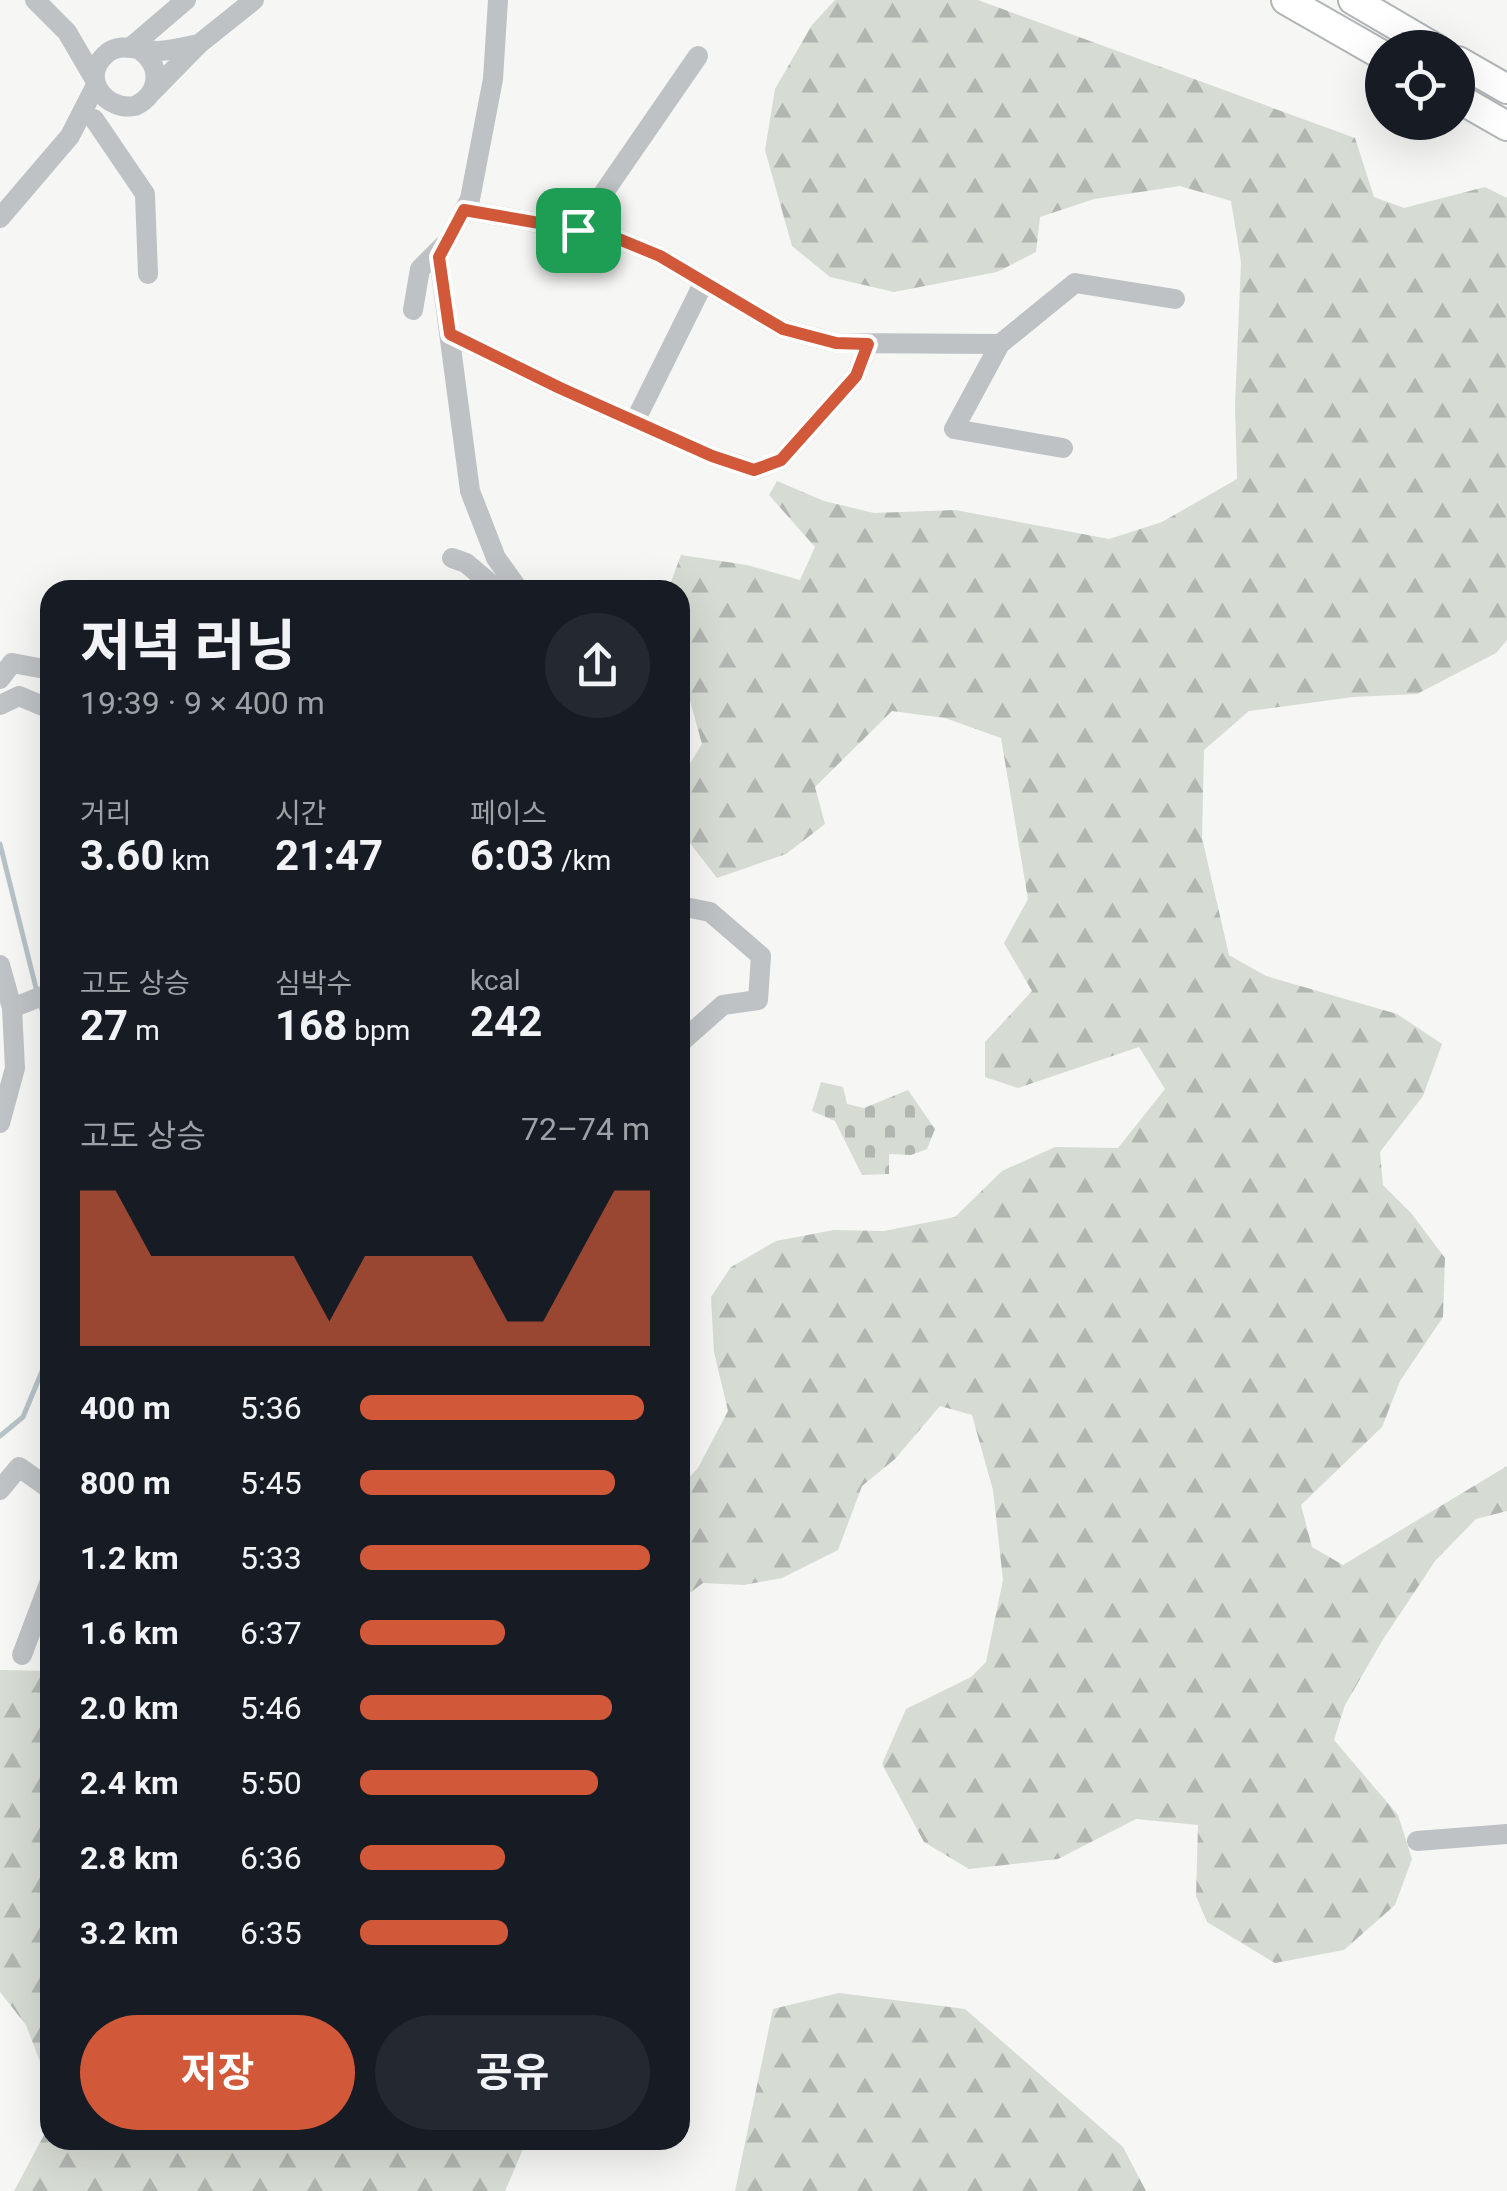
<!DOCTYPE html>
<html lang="ko">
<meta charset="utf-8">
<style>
body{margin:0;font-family:Roboto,"Noto Sans KR",sans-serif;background:#242831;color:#f1f3f6;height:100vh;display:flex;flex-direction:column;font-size:38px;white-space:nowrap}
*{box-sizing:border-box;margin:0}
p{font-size:32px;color:#9ea1a6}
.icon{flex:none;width:55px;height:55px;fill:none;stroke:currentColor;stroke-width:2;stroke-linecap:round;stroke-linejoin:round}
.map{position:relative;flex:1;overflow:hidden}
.panel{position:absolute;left:40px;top:580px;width:650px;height:1570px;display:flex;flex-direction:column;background:#171b24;border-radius:30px;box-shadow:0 10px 40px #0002}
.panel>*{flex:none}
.tools{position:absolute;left:1365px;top:30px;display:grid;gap:20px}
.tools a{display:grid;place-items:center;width:110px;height:110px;border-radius:50%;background:#171b24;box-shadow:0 10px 40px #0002;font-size:50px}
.pin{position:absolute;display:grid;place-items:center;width:85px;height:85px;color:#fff;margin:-42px;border-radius:20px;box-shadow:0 5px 15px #0006}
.round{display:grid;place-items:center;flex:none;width:105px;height:105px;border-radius:52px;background:#242831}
.head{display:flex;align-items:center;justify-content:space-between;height:170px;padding:0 40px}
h1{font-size:55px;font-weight:700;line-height:75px}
.figures{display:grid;grid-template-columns:repeat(3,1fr);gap:15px;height:170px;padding:10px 40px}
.figures div{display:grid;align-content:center}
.figures b{font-size:42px;font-weight:700}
.figures small{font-size:28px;font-weight:400}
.figures p{font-size:28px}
.chart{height:280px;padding:20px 40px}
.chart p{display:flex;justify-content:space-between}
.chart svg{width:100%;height:180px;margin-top:10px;fill:#d15939;opacity:.7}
.cta{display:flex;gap:20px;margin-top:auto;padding:20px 40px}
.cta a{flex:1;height:115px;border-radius:60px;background:#d15939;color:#fff;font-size:40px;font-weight:700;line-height:115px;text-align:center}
.cta a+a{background:#242831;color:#f1f3f6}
ul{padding:0 40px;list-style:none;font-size:32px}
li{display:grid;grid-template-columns:160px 120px 1fr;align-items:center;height:75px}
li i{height:25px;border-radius:12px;background:#d15939}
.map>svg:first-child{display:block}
.forest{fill:url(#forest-firs)}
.cemetery{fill:url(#cemetery-stones)}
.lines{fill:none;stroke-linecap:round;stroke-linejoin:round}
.stream{stroke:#b7c2c6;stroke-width:5}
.highway-casing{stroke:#b2b5b8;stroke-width:32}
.minor{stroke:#bec2c5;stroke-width:20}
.highway{stroke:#fff;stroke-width:28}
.route-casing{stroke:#fff;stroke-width:20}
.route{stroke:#d15939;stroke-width:12}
</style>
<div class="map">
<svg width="1507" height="2191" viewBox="0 0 1507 2191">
<defs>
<pattern id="forest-firs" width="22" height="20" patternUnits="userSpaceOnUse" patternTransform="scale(2.5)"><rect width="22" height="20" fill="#d6dbd3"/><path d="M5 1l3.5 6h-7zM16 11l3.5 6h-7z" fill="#b2b6b1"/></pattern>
<pattern id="cemetery-stones" width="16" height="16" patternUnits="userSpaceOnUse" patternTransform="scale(2.5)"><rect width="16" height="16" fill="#d6dbd3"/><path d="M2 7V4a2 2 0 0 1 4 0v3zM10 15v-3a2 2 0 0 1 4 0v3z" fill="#b2b6b1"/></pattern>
</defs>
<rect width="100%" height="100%" fill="#f6f6f4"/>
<!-- forest -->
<g class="forest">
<path d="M835,0H978L1355,138L1374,197L1404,208L1485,187L1507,198V640L1496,653L1417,694L1353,697L1249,711L1204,750L1202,838L1229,955L1266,976L1397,1014L1442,1044L1423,1096L1380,1152L1383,1185L1411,1213L1445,1258L1443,1317L1400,1381L1382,1427L1301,1505L1312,1547L1343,1565L1507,1466V1511L1476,1519L1435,1561L1382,1641L1345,1705L1334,1740L1398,1815L1412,1859L1395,1905L1344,1950L1275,1963L1207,1922L1196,1896L1198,1825L1136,1819L1058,1859L969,1869L924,1842L882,1764L906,1709L971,1677L986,1662L1003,1580L993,1490L972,1415L940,1406L895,1459L862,1486L838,1550L782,1578L744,1585L703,1583L680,1600V1487L698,1468L728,1411L714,1352L711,1297L731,1267L776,1241L834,1230L884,1231L955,1217L1002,1171L1055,1147L1118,1148L1165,1089L1139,1047L1018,1088L985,1077V1042L1032,991L1004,943L1028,899L1001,738L945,718L892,711L815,787L825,824L786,854L717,878L686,838L680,824V780L702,744L680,665V590H668L681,555L747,565L800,580L815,547L769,495L777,481L824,501L874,513L955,510L1109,539L1162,522L1237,479L1235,405L1241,262L1231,201L1180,186L1094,199L1040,217L1036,252L997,272L894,292L830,277L792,246L765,150L775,89L812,25Z"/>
<path d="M0,1670L50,1671V2088L26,2025L0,1992Z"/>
<path d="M839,1993L965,2009L1123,2147L1146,2191H735L773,2009Z"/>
<path d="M50,2124V2140H527L505,2191H14Z"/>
</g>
<!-- cemetery -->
<path class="cemetery" d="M821,1082L843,1087L847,1104L864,1108L908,1090L935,1129L927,1149L911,1155L889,1154V1174L862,1175L835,1121L812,1111Z"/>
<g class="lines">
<!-- stream -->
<g class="stream">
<path d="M0,844L37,992"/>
<path d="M40,1002L50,1042"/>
<path d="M0,1436L23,1417L50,1352"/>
</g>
<!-- highway casing -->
<g class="highway-casing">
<g id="highway">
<path d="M1286,0L1382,55"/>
<path d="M1353,0L1435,48"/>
<path d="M1458,61L1507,89"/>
<path d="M1458,98L1507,126"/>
</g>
</g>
<!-- minor -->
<g class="minor">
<path d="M35,0L67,32L95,80"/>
<path d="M498,0L493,79L470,199L439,257L470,491L496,558L519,590"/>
<path d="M131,47L186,0"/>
<path d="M140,50C163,67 160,94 135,106C106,111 80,79 105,55C121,40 140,52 159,51C173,50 185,47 199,44"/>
<path d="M152,92L199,44L254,0"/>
<path d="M94,119L145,194L148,274"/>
<path d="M464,210L609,235L660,256L783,329L836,343L1000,344L1075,283L1175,299"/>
<path d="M0,218L70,136L96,85"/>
<path d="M578,230L698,56"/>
<path d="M413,310L420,269L446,243"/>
<path d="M450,334L560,388L712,456L755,470L781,460L856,376L868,344"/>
<path d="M1000,344L954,429L1063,448"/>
<path d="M635,421L704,282"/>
<path d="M452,558L466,563L498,590"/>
<path d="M0,679L12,663L50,670"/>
<path d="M0,705L19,696L50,709"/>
<path d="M680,906L710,912L761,956L758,1000L723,1005L680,1043"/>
<path d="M0,965L12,1008L15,1068L0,1123"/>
<path d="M12,1008L50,993"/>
<path d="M0,1490L19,1467L50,1489"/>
<path d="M22,1655L50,1581"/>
<path d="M1417,1841L1507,1834"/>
</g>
<!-- highway -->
<use href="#highway" class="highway"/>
</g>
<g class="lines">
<!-- route casing -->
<g class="route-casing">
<path id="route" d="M464,210L609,235L660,256L783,329L836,343L868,344L856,376L781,460L754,470L712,456L560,388L450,334L439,257Z"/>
</g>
<!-- route -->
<use href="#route" class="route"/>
</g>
</svg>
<div class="tools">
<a><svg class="icon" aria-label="locate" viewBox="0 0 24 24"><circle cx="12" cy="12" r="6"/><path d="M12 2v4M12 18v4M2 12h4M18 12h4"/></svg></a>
</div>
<div class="pin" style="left:578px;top:230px;background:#1e9e55"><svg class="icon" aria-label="arrive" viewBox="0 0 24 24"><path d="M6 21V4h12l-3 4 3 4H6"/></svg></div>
<section class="panel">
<div class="head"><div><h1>저녁 러닝</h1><p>19:39 · 9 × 400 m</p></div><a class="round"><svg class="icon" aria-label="share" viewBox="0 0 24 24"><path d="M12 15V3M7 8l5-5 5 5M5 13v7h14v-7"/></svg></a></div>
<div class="figures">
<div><p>거리</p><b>3.60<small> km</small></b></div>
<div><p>시간</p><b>21:47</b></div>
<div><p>페이스</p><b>6:03<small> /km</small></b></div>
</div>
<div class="figures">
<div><p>고도 상승</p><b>27<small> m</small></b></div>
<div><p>심박수</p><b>168<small> bpm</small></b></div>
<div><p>kcal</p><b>242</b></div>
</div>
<div class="chart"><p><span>고도 상승</span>72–74 m</p>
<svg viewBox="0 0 160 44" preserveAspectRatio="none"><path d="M0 44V6L10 6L20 22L30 22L40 22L50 22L60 22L70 38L80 22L90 22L100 22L110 22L120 38L130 38L140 22L150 6L160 6V44z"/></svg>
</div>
<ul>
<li><b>400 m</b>5:36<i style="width:98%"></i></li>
<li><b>800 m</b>5:45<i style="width:88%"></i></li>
<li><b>1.2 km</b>5:33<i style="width:100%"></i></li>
<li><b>1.6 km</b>6:37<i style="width:50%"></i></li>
<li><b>2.0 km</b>5:46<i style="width:87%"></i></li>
<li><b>2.4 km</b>5:50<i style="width:82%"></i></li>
<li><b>2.8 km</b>6:36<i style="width:50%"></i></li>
<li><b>3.2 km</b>6:35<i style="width:51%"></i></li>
</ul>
<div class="cta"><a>저장</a><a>공유</a></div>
</section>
</div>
